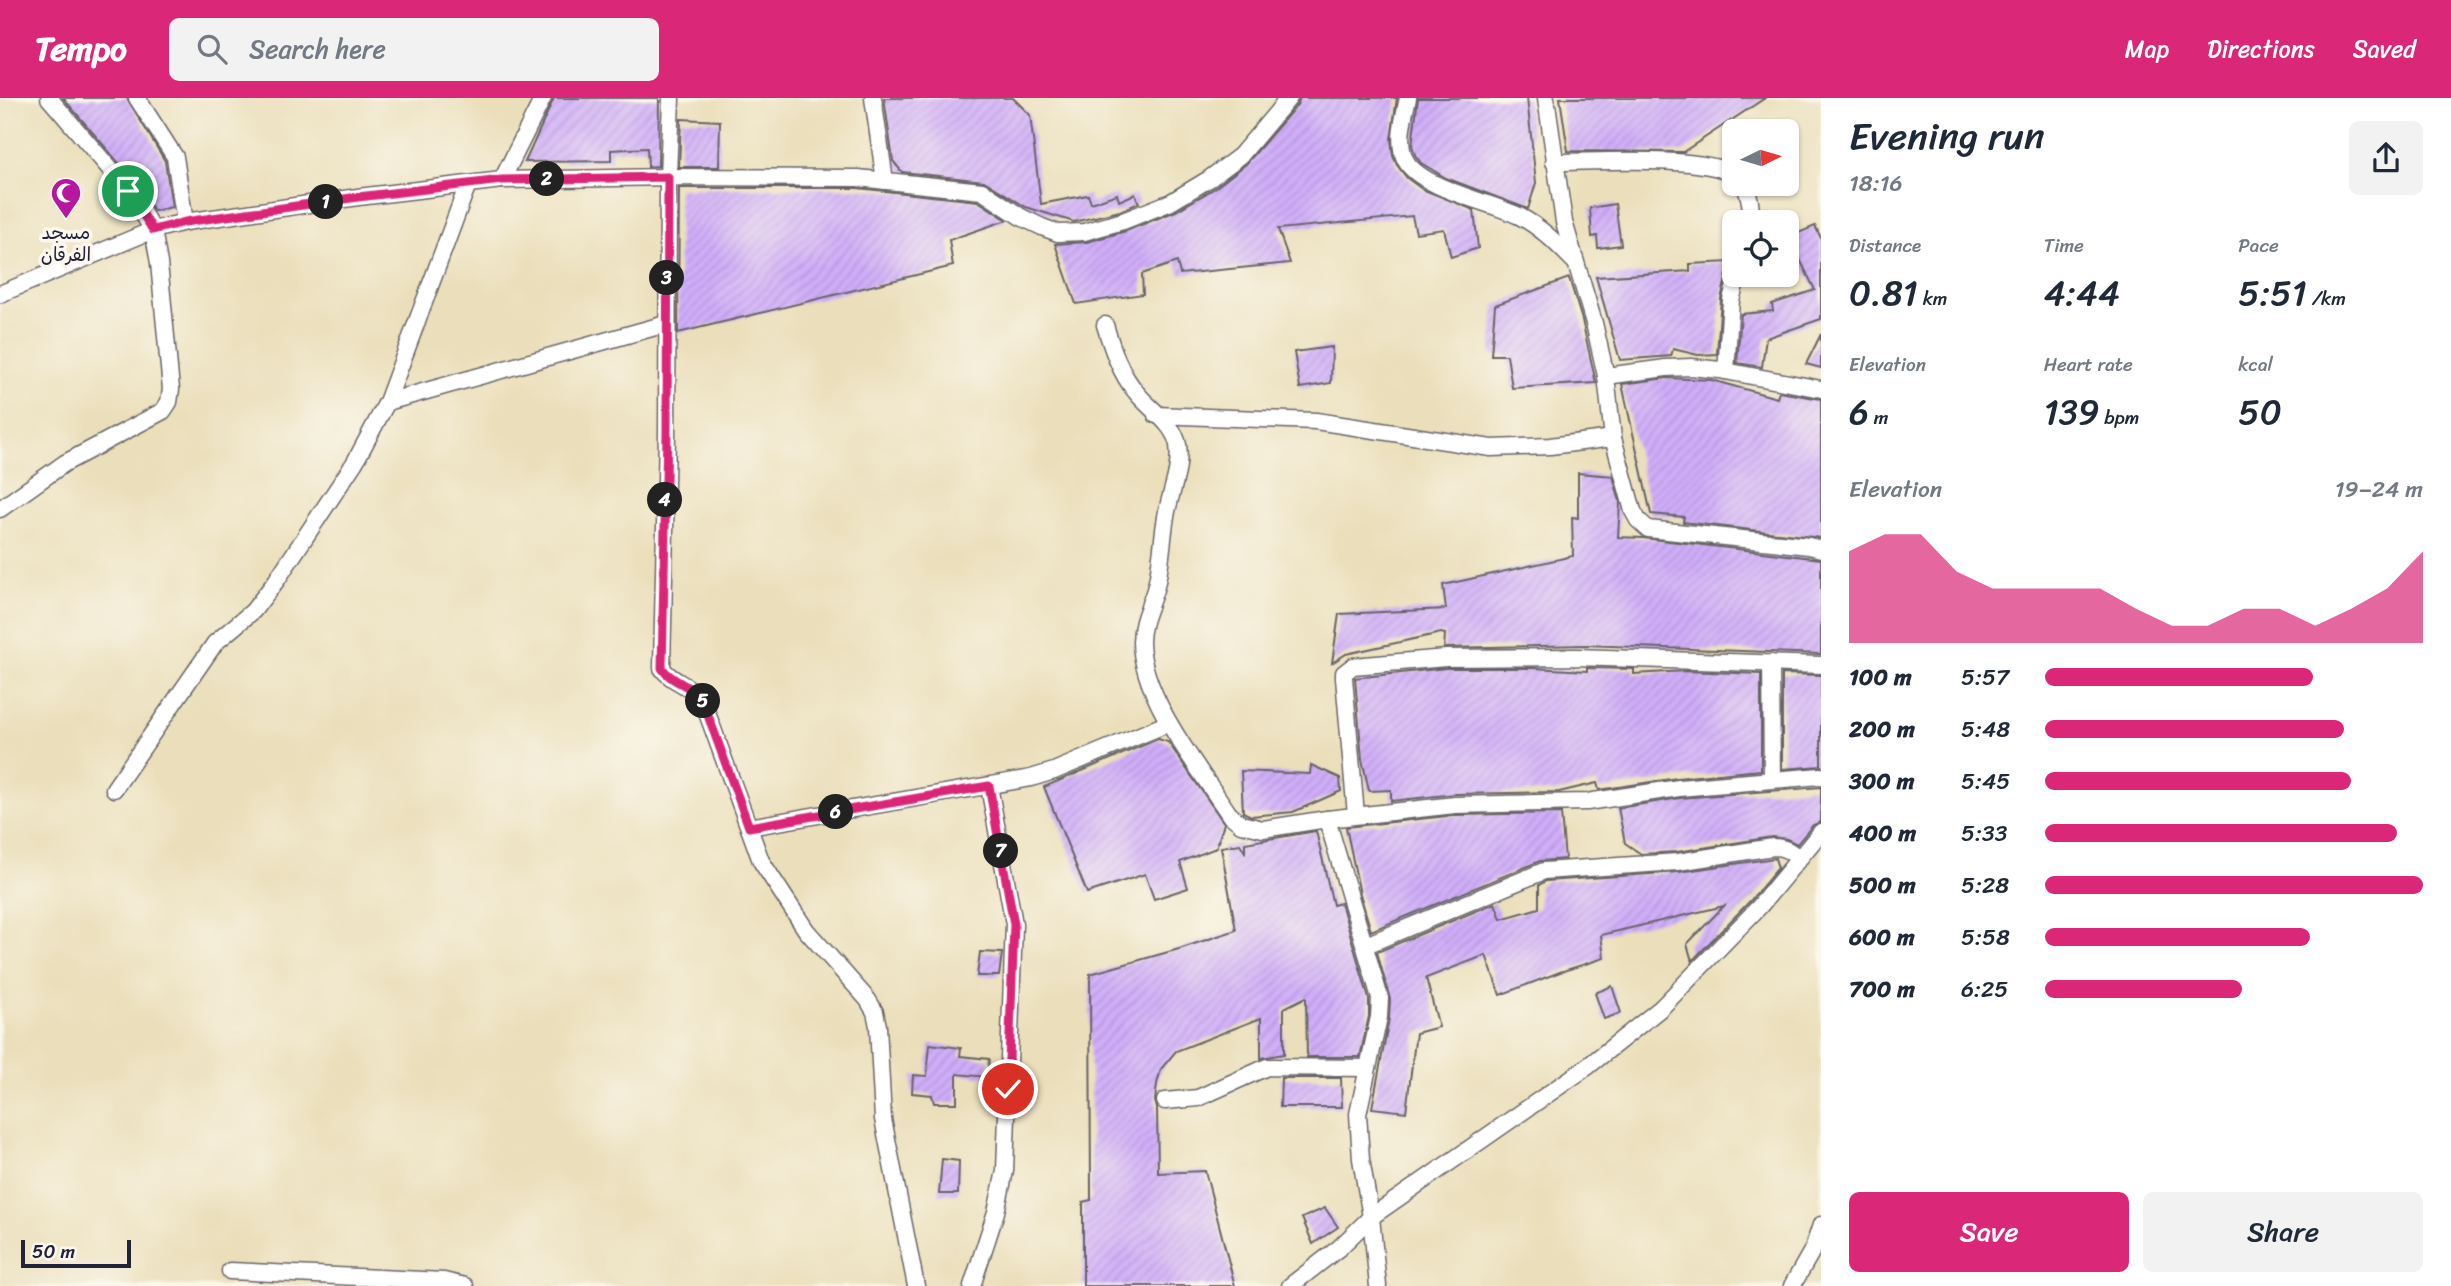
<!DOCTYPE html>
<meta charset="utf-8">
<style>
body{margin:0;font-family:Sriracha,"Playpen Sans Arabic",sans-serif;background:#f2f2f3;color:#1f2937;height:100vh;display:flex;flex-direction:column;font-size:26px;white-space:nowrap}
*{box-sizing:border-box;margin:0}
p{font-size:23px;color:#747a83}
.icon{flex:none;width:38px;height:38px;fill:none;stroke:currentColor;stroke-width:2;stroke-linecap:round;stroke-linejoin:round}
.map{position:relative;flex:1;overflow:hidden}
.details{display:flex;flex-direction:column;background:#fff;width:630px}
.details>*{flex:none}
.needle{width:46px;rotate:85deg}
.tools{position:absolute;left:1722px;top:21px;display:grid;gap:14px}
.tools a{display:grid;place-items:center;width:77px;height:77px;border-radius:10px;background:#fff;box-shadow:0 2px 5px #0004;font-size:35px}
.scale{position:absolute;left:21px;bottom:18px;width:110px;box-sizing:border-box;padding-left:7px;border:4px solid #22223b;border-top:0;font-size:19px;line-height:24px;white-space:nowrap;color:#22223b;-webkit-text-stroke:5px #fbf7ec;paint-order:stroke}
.pin{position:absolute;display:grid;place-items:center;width:60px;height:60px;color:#fff;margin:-30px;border:4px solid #fff;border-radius:50%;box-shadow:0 2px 7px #0007}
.km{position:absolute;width:35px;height:35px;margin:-18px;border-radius:50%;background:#222;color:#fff;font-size:19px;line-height:35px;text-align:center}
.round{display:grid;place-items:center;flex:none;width:74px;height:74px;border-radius:10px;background:#f2f2f3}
.headline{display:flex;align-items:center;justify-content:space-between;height:119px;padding:0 28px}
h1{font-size:38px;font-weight:600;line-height:52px}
.metrics{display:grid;grid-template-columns:repeat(3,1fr);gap:10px;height:119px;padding:7px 28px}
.metrics div{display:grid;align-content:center}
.metrics b{font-size:35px;font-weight:600}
.metrics small{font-size:19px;font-weight:400}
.metrics p{font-size:19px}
.chart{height:196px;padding:14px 28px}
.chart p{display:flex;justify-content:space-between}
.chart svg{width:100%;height:126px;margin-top:7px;fill:#db2777;opacity:.7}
.cta{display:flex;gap:14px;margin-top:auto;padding:14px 28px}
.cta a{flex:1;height:80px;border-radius:10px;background:#db2777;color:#fff;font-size:28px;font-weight:600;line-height:80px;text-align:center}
.cta a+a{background:#f2f2f3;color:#1f2937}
ul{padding:0 28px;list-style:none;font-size:23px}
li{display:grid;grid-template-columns:112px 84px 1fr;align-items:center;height:52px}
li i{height:18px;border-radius:9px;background:#db2777}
header{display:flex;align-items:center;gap:42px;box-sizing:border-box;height:98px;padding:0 35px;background:#db2777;color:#fff}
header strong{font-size:33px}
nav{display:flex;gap:38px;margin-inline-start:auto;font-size:24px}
.search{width:490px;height:63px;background:#f2f2f3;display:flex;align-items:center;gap:18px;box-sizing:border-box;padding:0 24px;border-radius:10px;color:#747a83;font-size:26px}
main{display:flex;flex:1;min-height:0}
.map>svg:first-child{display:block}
.building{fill:url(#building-hatch)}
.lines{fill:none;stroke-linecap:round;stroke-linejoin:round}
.minor-casing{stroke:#686468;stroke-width:19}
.minor{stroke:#fff;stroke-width:16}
.route-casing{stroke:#fff;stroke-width:14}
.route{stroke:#db2777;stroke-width:9}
.labels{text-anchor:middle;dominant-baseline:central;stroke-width:7;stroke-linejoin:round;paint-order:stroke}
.poi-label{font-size:19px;fill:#22223b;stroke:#fbf7ec}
</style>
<header>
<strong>Tempo</strong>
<div class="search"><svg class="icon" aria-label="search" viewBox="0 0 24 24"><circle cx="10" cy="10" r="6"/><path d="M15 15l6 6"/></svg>Search here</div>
<nav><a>Map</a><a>Directions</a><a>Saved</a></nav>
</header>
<main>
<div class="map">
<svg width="1821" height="1188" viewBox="0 0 1821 1188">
<defs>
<pattern id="building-hatch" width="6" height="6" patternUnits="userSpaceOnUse" patternTransform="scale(1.75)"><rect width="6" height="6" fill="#d0aef9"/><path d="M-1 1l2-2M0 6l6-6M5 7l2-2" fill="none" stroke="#b295d6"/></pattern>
</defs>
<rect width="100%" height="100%" fill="#fbf7ec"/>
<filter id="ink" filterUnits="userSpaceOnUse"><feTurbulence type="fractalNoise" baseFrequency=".0143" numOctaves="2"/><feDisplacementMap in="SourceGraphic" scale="14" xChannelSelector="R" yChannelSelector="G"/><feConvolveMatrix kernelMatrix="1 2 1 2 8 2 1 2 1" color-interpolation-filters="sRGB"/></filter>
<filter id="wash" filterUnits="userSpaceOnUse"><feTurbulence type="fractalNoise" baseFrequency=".00686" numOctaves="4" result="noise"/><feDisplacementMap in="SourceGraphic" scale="28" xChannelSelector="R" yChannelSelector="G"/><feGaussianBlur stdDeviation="1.57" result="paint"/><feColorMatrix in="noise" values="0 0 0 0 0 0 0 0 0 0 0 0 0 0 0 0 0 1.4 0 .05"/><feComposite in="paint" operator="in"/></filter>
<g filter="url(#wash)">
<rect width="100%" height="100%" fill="#ebdfbb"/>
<g id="blocks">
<!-- building -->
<g class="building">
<path d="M63,0H127L165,63L172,109L154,113L137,86Z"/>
<path d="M554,0H659L658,68L648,69L647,50L611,52V63L525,64Z"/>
<path d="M884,0H1013L1030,17L1041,106L1088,97L1091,105L1117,96L1119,103L1135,96L1139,105L1120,113L1074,124L1026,109L984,83L902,74L893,63Z"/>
<path d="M1300,0H1397L1391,41L1393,58L1397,67L1407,80L1422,91L1474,112L1478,150L1451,159L1444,131L1416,135L1412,118L1278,131L1290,165L1180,176L1177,164L1142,176L1143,196L1076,206L1055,146L1087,144L1126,133L1176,113L1215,90L1246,66L1297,7Z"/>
<path d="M1418,0H1527L1536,85L1528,111L1446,80L1421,65L1415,57L1412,47Z"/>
<path d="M1560,0H1765L1683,54L1568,53Z"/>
<path d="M681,21L720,23L719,69H679Z"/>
<path d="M679,90H857L978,103L1007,122L949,142L953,168L678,235Z"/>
<path d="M1615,106L1621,147L1598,150L1597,138L1592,139L1590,110Z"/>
<path d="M1815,128L1821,140V221L1766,240L1762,269L1737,265L1741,216L1773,213L1772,206L1815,192L1789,139Z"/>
<path d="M1730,164L1721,201L1717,256L1698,257L1673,251L1671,258L1620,262L1596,179L1690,173V166Z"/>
<path d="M1569,180L1582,222L1596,285L1512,290L1507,257H1491L1495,207Z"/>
<path d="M1821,236V270L1806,266Z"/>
<path d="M1332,249L1331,285L1300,290L1294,254Z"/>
<path d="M1667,280L1711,282L1777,300L1779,294L1821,301V440L1683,424L1684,419L1651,416L1622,286Z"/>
<path d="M1578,375L1613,378L1620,404L1618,439L1643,440L1821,461V556L1585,547L1444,550L1445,536L1441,535L1346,556L1332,565L1339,516L1446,511L1443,487L1573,458L1572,419L1578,420Z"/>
<path d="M1446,570H1534L1587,573V570L1634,571V576L1686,573L1761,576V672L1677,680L1599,692L1597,685L1559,694L1455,696L1391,703V692L1369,693L1362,661L1355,580Z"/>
<path d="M1782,576L1821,577V668L1782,671Z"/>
<path d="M1158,641L1168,644L1224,725L1216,750L1180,764L1188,790L1154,801L1145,776L1087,795L1044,689Z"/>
<path d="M1311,667L1340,680L1341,693L1293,714L1251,718L1243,714L1241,673L1310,676Z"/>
<path d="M1821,689V724L1813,727L1797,746L1787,741L1772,739L1677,754L1641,756L1625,745L1618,710L1680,700Z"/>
<path d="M1561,715L1565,761L1540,763L1371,833L1360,796L1346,729L1456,717Z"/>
<path d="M1316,733L1333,807L1341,805L1369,901V918L1360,959H1307L1306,899L1284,910V956L1261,960V920L1176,953L1161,971L1157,986L1155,1003L1157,1010L1158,1075L1205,1073L1235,1188H1083V1104L1091,1102L1090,876L1179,851L1236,832L1221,749L1240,746L1245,754V745Z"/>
<path d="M1775,760L1778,770L1751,802L1692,863L1687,846L1724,808L1601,837L1604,860L1560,874L1500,897L1486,857L1426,880L1439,929L1416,935L1406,1014L1372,1010L1389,921L1390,901L1377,854L1495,805L1501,821L1539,810V787L1546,783L1679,774Z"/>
<path d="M980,854L1002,855L999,878H977Z"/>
<path d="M1612,888L1621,915L1604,921L1595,895Z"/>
<path d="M930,946L961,950L960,958L989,961L987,979L957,976V1005H934L932,997L912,995L913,977L927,978Z"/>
<path d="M1281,980H1341L1342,1009H1280Z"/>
<path d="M942,1061L959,1063L958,1096H939Z"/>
<path d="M1325,1110L1338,1129L1313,1146L1302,1120Z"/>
</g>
</g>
</g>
<g filter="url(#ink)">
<use href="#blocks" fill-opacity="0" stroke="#686468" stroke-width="2"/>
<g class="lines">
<!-- minor casing -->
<g class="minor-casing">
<g id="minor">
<path d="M137,0L175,59L185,124"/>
<path d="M671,0L668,79L667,336L662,570C671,584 691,587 702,601L761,763L806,832L868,902L875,914L878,928L883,1021L916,1188"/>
<path d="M873,0L885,83"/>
<path d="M1408,0C1404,18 1396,46 1406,63C1422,91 1492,104 1521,119C1542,130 1558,147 1574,163"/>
<path d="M1546,0L1564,124L1594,225L1606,278L1613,340L1633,413L1638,422L1648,431L1809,448L1821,451"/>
<path d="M1554,64C1597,64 1700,57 1734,76"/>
<path d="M502,82L543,0"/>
<path d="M1743,86C1751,98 1751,110 1751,124"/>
<path d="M0,196L153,132L185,124L358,99L502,82L668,79L858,80L982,93L1021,119L1042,129L1058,135L1084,134L1123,123L1171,104L1209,81L1240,58L1289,0"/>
<path d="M1105,227C1112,250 1120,275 1136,294C1149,311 1174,325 1178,347C1182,374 1168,398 1165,425C1162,445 1161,468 1156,488C1151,507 1141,523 1141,544C1142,600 1199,670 1229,716L1241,726L1263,731L1327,721L1455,707L1587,704L1679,690L1772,682"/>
<path d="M1726,273L1731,202L1738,177"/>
<path d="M1606,278L1666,270L1691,269L1720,272L1821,291"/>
<path d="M387,304L666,226"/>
<path d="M1156,317L1316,323L1491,350L1550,348L1613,340"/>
<path d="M0,411L65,365L163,313L169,304L171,291L159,165L153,132L129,93L49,0"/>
<path d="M1771,565L1772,682L1821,678"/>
<path d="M114,691L215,545L253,513L276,483L355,364L387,304L468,86"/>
<path d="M1356,717L1344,580V575L1353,568L1446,560L1576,559L1821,567"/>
<path d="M1327,721L1380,900L1379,919L1358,1016L1361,1061L1371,1119L1378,1188"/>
<path d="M749,729L1031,680L1054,673L1169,625"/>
<path d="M1366,847L1544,773L1678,764L1773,749C1784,749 1791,753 1799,761"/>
<path d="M1165,1003L1198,1000L1267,969L1366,970"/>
<path d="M230,1173L444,1183L465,1188"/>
<path d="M972,1188L996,1114L1005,1073L1014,826L989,688"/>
<path d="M1290,1188L1339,1150L1371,1119L1587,969L1661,910L1759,809L1821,734"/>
<path d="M1792,1188L1813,1151L1821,1127"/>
</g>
</g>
<!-- minor -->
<use href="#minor" class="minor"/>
</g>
</g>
<g class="lines" filter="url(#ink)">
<!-- route casing -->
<g class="route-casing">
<path id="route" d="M128,93L153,132L185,124L358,99L502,82L668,79L667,336L662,570C671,584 691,587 702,601L749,729L989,688L1014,826L1008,991"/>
</g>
<!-- route -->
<use href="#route" class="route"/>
</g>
<!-- icons -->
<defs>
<g id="mosque-pin" transform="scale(1.575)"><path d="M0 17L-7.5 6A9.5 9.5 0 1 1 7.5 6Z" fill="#b5179e" stroke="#fbf7ec"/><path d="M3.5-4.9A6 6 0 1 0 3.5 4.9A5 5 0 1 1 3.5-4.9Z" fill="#fff"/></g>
</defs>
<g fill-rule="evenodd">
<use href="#mosque-pin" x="66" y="95"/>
</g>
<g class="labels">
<!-- poi labels -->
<g class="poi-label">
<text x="66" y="134">مسجد<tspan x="66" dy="22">الفرقان</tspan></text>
</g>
</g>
</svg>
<div class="tools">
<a><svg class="needle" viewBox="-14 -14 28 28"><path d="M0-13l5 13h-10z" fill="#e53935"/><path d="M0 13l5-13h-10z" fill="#747a83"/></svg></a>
<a><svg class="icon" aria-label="locate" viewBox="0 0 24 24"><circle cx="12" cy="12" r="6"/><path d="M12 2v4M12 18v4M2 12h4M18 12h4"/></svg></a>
</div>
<div class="scale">50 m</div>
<div class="pin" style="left:128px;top:93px;background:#1e9e55"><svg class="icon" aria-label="arrive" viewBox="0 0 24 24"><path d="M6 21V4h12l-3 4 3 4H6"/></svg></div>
<div class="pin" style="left:1008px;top:991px;background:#d93025"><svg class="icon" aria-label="check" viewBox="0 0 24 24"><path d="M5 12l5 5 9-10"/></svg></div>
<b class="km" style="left:326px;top:104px">1</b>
<b class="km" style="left:547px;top:81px">2</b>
<b class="km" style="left:667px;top:180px">3</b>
<b class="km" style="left:665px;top:402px">4</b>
<b class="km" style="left:703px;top:603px">5</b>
<b class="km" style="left:836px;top:714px">6</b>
<b class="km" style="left:1001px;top:753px">7</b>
</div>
<section class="details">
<div class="headline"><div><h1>Evening run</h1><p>18:16</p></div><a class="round"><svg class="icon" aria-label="share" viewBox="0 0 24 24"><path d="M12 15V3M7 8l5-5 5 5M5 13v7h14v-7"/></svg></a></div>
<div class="metrics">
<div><p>Distance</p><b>0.81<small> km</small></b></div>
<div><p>Time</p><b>4:44</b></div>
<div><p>Pace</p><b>5:51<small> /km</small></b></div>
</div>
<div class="metrics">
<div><p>Elevation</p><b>6<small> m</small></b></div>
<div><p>Heart rate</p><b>139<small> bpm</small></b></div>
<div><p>kcal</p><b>50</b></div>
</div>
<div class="chart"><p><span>Elevation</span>19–24 m</p>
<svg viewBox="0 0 160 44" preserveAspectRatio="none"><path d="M0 44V12L10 6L20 6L30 19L40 25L50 25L60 25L70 25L80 32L90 38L100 38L110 32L120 32L130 38L140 32L150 25L160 12V44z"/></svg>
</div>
<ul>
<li><b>100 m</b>5:57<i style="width:71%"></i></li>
<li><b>200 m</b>5:48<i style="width:79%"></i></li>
<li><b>300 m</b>5:45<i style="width:81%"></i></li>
<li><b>400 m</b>5:33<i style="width:93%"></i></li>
<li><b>500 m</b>5:28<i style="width:100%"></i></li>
<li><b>600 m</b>5:58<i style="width:70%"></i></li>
<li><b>700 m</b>6:25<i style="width:52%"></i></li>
</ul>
<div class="cta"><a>Save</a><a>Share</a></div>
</section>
</main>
